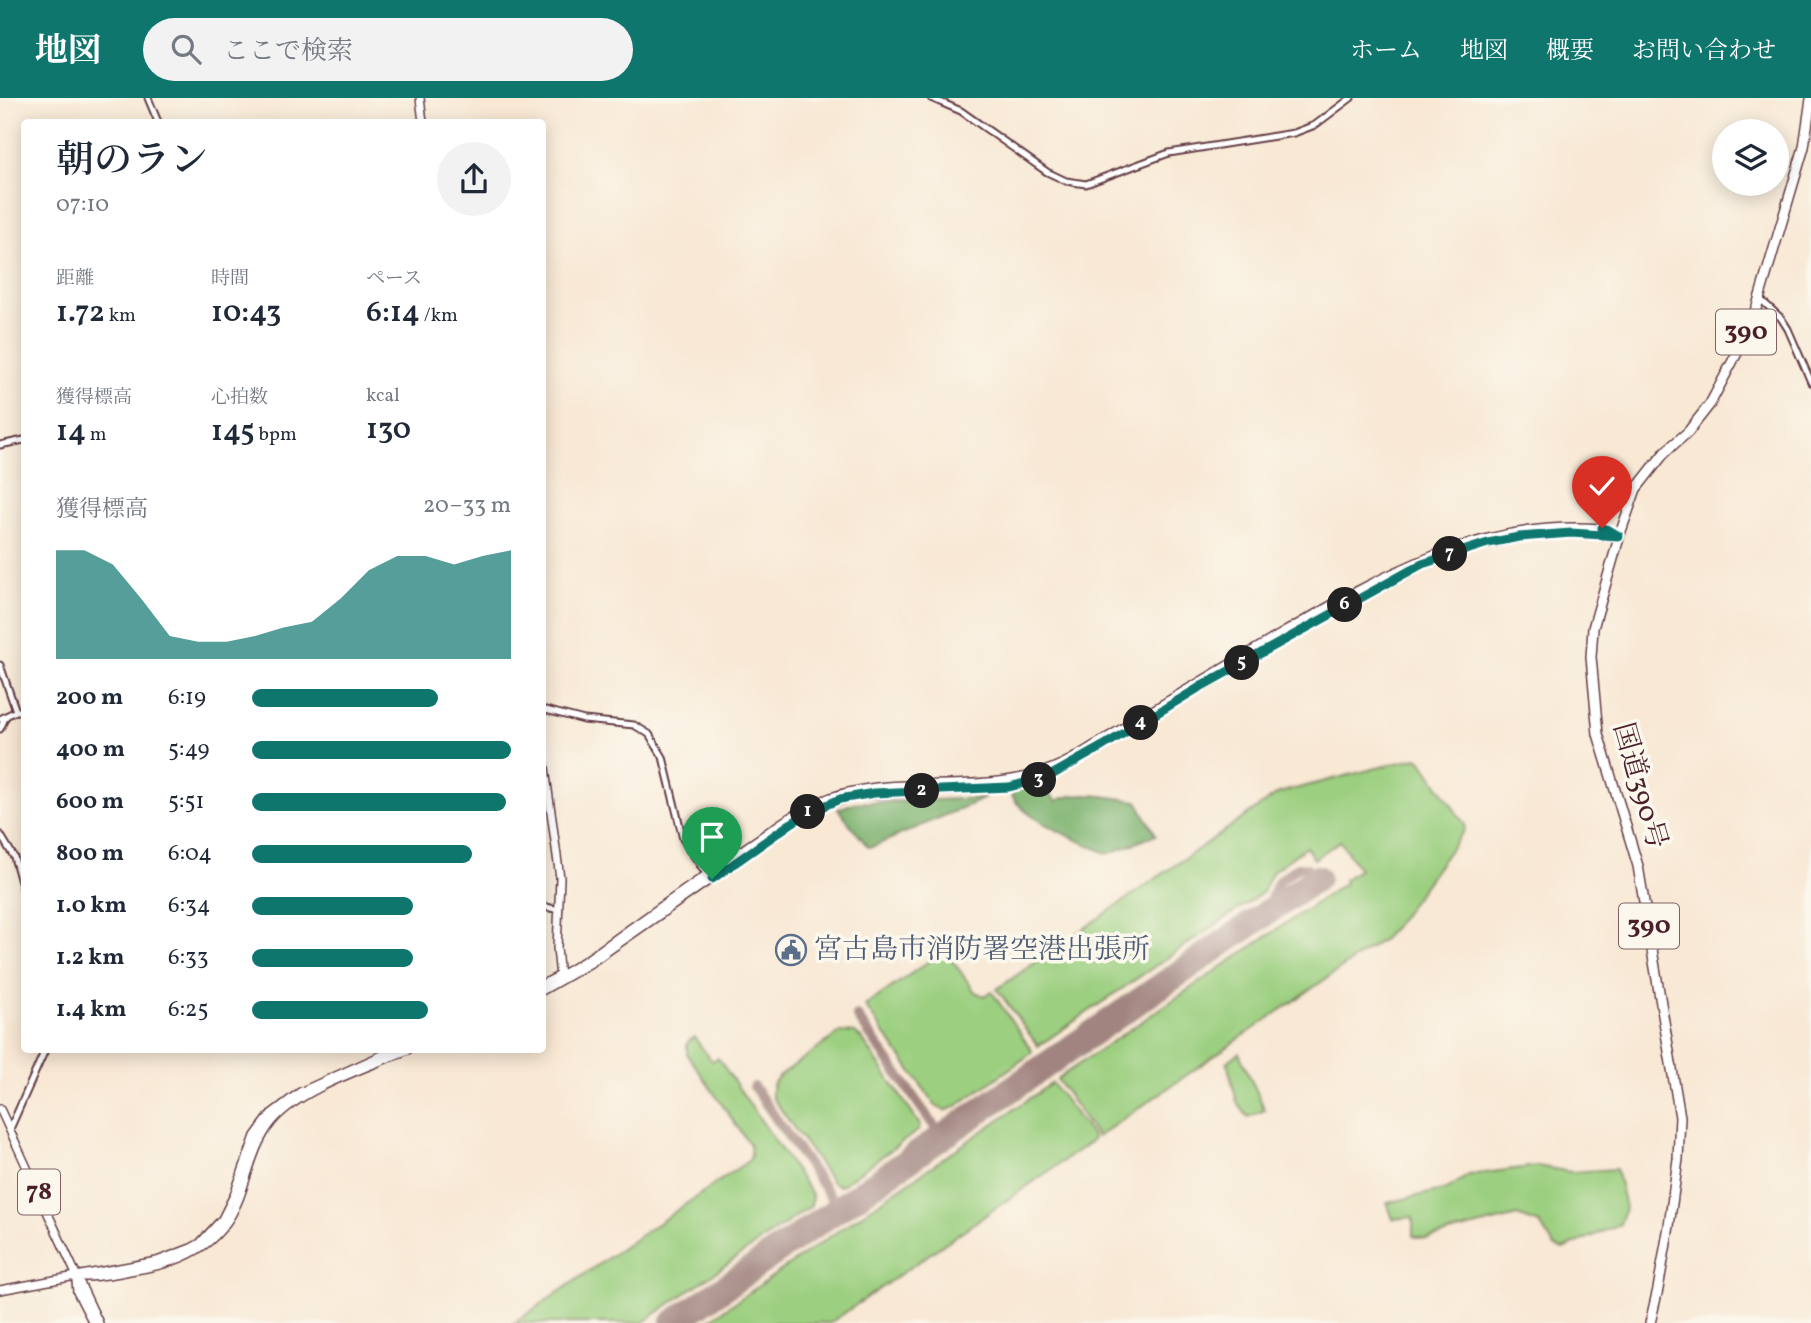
<!DOCTYPE html>
<html lang="ja">
<meta charset="utf-8">
<style>
body{margin:0;font-family:Vollkorn,"Noto Serif JP",serif;background:#f2f2f3;color:#1f2937;height:100vh;display:flex;flex-direction:column;font-size:26px;white-space:nowrap}
*{box-sizing:border-box;margin:0}
p{font-size:23px;color:#747a83}
.icon{flex:none;width:38px;height:38px;fill:none;stroke:currentColor;stroke-width:2;stroke-linecap:round;stroke-linejoin:round}
.map{position:relative;flex:1;overflow:hidden}
.side{position:absolute;left:21px;top:21px;width:525px;height:934px;display:flex;flex-direction:column;background:#fff;border-radius:7px;box-shadow:0 4px 18px #0003}
.side>*{flex:none}
.controls{position:absolute;left:1712px;top:21px;display:grid;gap:14px}
.controls a{display:grid;place-items:center;width:77px;height:77px;border-radius:50%;background:#fff;box-shadow:0 4px 18px #0003;font-size:35px}
.pin{position:absolute;display:grid;place-items:center;width:60px;height:60px;color:#fff;margin:-72px -30px;border-radius:50% 50% 50% 0;rotate:-45deg;box-shadow:0 0 7px #0007}
.pin .icon{rotate:45deg}
.km{position:absolute;width:35px;height:35px;margin:-18px;border-radius:50%;background:#222;color:#fff;font-size:19px;line-height:35px;text-align:center}
.round{display:grid;place-items:center;flex:none;width:74px;height:74px;border-radius:37px;background:#f2f2f3}
.summary{display:flex;align-items:center;justify-content:space-between;height:119px;padding:0 35px}
h1{font-size:38px;font-weight:600;line-height:52px}
.figures{display:grid;grid-template-columns:repeat(3,1fr);gap:10px;height:119px;padding:7px 35px}
.figures div{display:grid;align-content:center}
.figures b{font-size:30px;font-weight:600}
.figures small{font-size:19px;font-weight:400}
.figures p{font-size:19px}
.chart{height:196px;padding:14px 35px}
.chart p{display:flex;justify-content:space-between}
.chart svg{width:100%;height:126px;margin-top:7px;fill:#0f766e;opacity:.7}
ul{padding:0 35px;list-style:none;font-size:23px}
li{display:grid;grid-template-columns:112px 84px 1fr;align-items:center;height:52px}
li i{height:18px;border-radius:9px;background:#0f766e}
header{display:flex;align-items:center;gap:42px;box-sizing:border-box;height:98px;padding:0 35px;background:#0f766e;color:#fff}
header strong{font-size:33px}
nav{display:flex;gap:38px;margin-inline-start:auto;font-size:24px}
.search{width:490px;height:63px;background:#f2f2f3;display:flex;align-items:center;gap:18px;box-sizing:border-box;padding:0 24px;border-radius:38px;color:#747a83;font-size:26px}
.map>svg:first-child{display:block}
.green{fill:#9ccf80;stroke:#737756;stroke-width:2}
.forest{fill:#7db26e;stroke:#64684c;stroke-width:2}
.lines{fill:none;stroke-linecap:round;stroke-linejoin:round}
.taxiway{stroke:#a18480;stroke-width:10}
.runway{stroke:#a18480;stroke-width:26}
.minor-casing{stroke:#643d44;stroke-width:9}
.major-casing{stroke:#643d44;stroke-width:10}
.highway-casing{stroke:#643d44;stroke-width:12}
.minor{stroke:#fff;stroke-width:5}
.major{stroke:#fff;stroke-width:7}
.highway{stroke:#fff;stroke-width:9}
.route-casing{stroke:#fff;stroke-width:14}
.route{stroke:#0f766e;stroke-width:9}
.labels{text-anchor:middle;dominant-baseline:central;stroke-width:7;stroke-linejoin:round;paint-order:stroke}
.shield{fill:#fbf7ec;stroke:#7f6065;stroke-width:2}
.shield-label{font-size:26px;font-weight:bold;fill:#4a1f2b}
.street-label{font-size:28px;fill:#4a1f2b;stroke:#fbf7ec}
.service-label{font-size:28px;fill:#4e5e75;stroke:#fbf7ec;text-anchor:start}
</style>
<header>
<strong>地図</strong>
<div class="search"><svg class="icon" aria-label="search" viewBox="0 0 24 24"><circle cx="10" cy="10" r="6"/><path d="M15 15l6 6"/></svg>ここで検索</div>
<nav><a>ホーム</a><a>地図</a><a>概要</a><a>お問い合わせ</a></nav>
</header>
<div class="map">
<svg width="1811" height="1225" viewBox="0 0 1811 1225">
<rect width="100%" height="100%" fill="#fbf7ec"/>
<filter id="ink" filterUnits="userSpaceOnUse"><feTurbulence type="fractalNoise" baseFrequency=".0143" numOctaves="2"/><feDisplacementMap in="SourceGraphic" scale="14" xChannelSelector="R" yChannelSelector="G"/><feConvolveMatrix kernelMatrix="1 2 1 2 8 2 1 2 1" color-interpolation-filters="sRGB"/></filter>
<filter id="wash" filterUnits="userSpaceOnUse"><feTurbulence type="fractalNoise" baseFrequency=".00686" numOctaves="4" result="noise"/><feDisplacementMap in="SourceGraphic" scale="28" xChannelSelector="R" yChannelSelector="G"/><feGaussianBlur stdDeviation="1.57" result="paint"/><feColorMatrix in="noise" values="0 0 0 0 0 0 0 0 0 0 0 0 0 0 0 0 0 1.4 0 .05"/><feComposite in="paint" operator="in"/></filter>
<g filter="url(#wash)">
<rect width="100%" height="100%" fill="#f8e8d4"/>
<!-- green -->
<g class="green">
<path d="M1416,660L1421,662L1465,727L1464,732L1394,829L1382,842L1097,1039L1057,981L1345,785L1344,782L1359,771L1340,743L1314,761L1306,749L1273,773L1262,795L1038,948L997,891L1279,695Z"/>
<path d="M945,852L975,894L984,898L992,894L1032,953L1029,957L955,1009L945,1013L936,1008L865,908Z"/>
<path d="M841,934L855,935L862,941L920,1027L919,1032L840,1088L832,1084L772,999C771,989 773,985 779,978Z"/>
<path d="M694,939L712,963L718,960L808,1091L812,1097L811,1108L642,1225H514L748,1063L751,1058L750,1047L687,956V945Z"/>
<path d="M1239,955L1265,1012L1248,1019L1237,1004L1227,964Z"/>
<path d="M1052,985L1093,1039L1092,1043L830,1225H705Z"/>
<path d="M1537,1068L1571,1074L1616,1071L1625,1110L1620,1126L1563,1151L1554,1148L1540,1126L1517,1118L1426,1141L1413,1138V1119L1393,1121L1387,1105L1447,1091L1469,1077Z"/>
</g>
<!-- forest -->
<g class="forest">
<path d="M1047,679L1051,697L1056,703C1078,691 1112,700 1137,703L1156,737L1108,756C1082,743 1013,719 1009,689Z"/>
<path d="M985,700L872,749H868L838,711L854,705Z"/>
</g>
<g class="lines">
<!-- taxiway -->
<g class="taxiway">
<path d="M1263,817L1279,783L1298,769L1307,770L1312,777L1308,786"/>
<path d="M857,918L941,1038"/>
<path d="M754,989L839,1111"/>
</g>
<!-- runway -->
<path class="runway" d="M673,1225L1317,780"/>
</g>
</g>
<g filter="url(#ink)">
<g class="lines">
<!-- minor casing -->
<g class="minor-casing">
<g id="minor">
<path d="M148,0L158,24"/>
<path d="M931,0L961,13L1047,74L1066,83L1086,86L1169,55L1294,35L1315,27L1351,0"/>
<path d="M1760,201L1781,220L1788,231L1811,284"/>
<path d="M0,347L24,342"/>
<path d="M0,567L16,613"/>
<path d="M542,611L584,622L634,627L649,636L663,659L683,741L706,776"/>
<path d="M0,621L16,613H24"/>
<path d="M0,631L6,618"/>
<path d="M0,736L14,759L24,795"/>
<path d="M542,808L559,812"/>
<path d="M10,1031L45,952"/>
</g>
</g>
<!-- major casing -->
<g class="major-casing">
<g id="major">
<path d="M420,0L423,24"/>
<path d="M542,648L560,780L557,850L560,880"/>
<path d="M542,886C575,872 604,849 632,829C673,800 714,771 755,743C775,729 795,714 818,704C900,668 989,707 1073,660C1138,620 1204,581 1270,542C1375,481 1475,420 1602,430L1609,432L1619,438"/>
<path d="M542,893L591,865L790,726L821,709L856,698L1009,689L1047,679L1103,648L1200,589L1422,466L1466,451L1519,439L1571,435L1619,438"/>
<path d="M0,1011C33,1082 65,1154 99,1225"/>
<path d="M83,1179C99,1179 115,1176 130,1173C179,1166 220,1150 239,1101C249,1075 254,1046 272,1024C299,991 369,969 408,952"/>
<path d="M76,1183L77,1194L93,1225"/>
<path d="M0,1192L157,1163L191,1150L200,1145L222,1121L234,1097L255,1038L271,1016L300,994L393,952"/>
</g>
</g>
<!-- highway casing -->
<g class="highway-casing">
<path id="highway" d="M1650,1225L1658,1191L1669,1128L1678,1061L1680,1019L1638,768L1598,636L1591,559L1593,530L1621,433L1636,391L1666,353L1688,334L1710,306L1737,255L1757,208L1804,49L1811,1"/>
</g>
<!-- minor -->
<use href="#minor" class="minor"/>
<!-- major -->
<use href="#major" class="major"/>
<!-- highway -->
<use href="#highway" class="highway"/>
</g>
</g>
<g class="lines" filter="url(#ink)">
<!-- route casing -->
<g class="route-casing">
<path id="route" d="M712,781L790,726L808,715L840,701L874,695L1009,689L1048,679L1103,648L1200,589L1422,466L1488,445L1519,439L1571,435L1619,438L1609,432L1602,430"/>
</g>
<!-- route -->
<use href="#route" class="route"/>
</g>
<!-- icons -->
<defs>
<g id="civic-ring" transform="scale(1.575)"><circle r="9.5" fill="#fbf7ec" stroke="#5c6f8a" stroke-width="1.5"/><path d="M-.6-6.5H3V-4.5H.6V-3L4-1V1h2V6H-6V1h2V-1L-.6-3ZM-1.2 2.5V6h2.4V2.5Z" fill="#5c6f8a"/></g>
</defs>
<g fill-rule="evenodd">
<use href="#civic-ring" x="791" y="852"/>
</g>
<g class="labels">
<!-- shield labels -->
<g class="shield">
<rect x="1716" y="211.5" width="60" height="45" rx="5"/>
<rect x="1619" y="805.5" width="60" height="45" rx="5"/>
<rect x="18" y="1071.5" width="42" height="45" rx="5"/>
</g>
<g class="shield-label">
<text x="1746" y="234">390</text>
<text x="1649" y="828">390</text>
<text x="39" y="1094">78</text>
</g>
<!-- street labels -->
<g class="street-label">
<text transform="translate(1639 688) rotate(74)">国道390号</text>
</g>
<!-- service labels -->
<g class="service-label">
<text x="814" y="852">宮古島市消防署空港出張所</text>
</g>
</g>
</svg>
<div class="controls">
<a><svg class="icon" aria-label="layers" viewBox="0 0 24 24"><path d="M12 4l9 5-9 5-9-5zM3 14l9 5 9-5"/></svg></a>
</div>
<div class="pin" style="left:712px;top:781px;background:#1e9e55"><svg class="icon" aria-label="arrive" viewBox="0 0 24 24"><path d="M6 21V4h12l-3 4 3 4H6"/></svg></div>
<div class="pin" style="left:1602px;top:430px;background:#d93025"><svg class="icon" aria-label="check" viewBox="0 0 24 24"><path d="M5 12l5 5 9-10"/></svg></div>
<b class="km" style="left:808px;top:714px">1</b>
<b class="km" style="left:922px;top:693px">2</b>
<b class="km" style="left:1039px;top:682px">3</b>
<b class="km" style="left:1141px;top:625px">4</b>
<b class="km" style="left:1242px;top:565px">5</b>
<b class="km" style="left:1345px;top:507px">6</b>
<b class="km" style="left:1450px;top:456px">7</b>
<section class="side">
<div class="summary"><div><h1>朝のラン</h1><p>07:10</p></div><a class="round"><svg class="icon" aria-label="share" viewBox="0 0 24 24"><path d="M12 15V3M7 8l5-5 5 5M5 13v7h14v-7"/></svg></a></div>
<div class="figures">
<div><p>距離</p><b>1.72<small> km</small></b></div>
<div><p>時間</p><b>10:43</b></div>
<div><p>ペース</p><b>6:14<small> /km</small></b></div>
</div>
<div class="figures">
<div><p>獲得標高</p><b>14<small> m</small></b></div>
<div><p>心拍数</p><b>145<small> bpm</small></b></div>
<div><p>kcal</p><b>130</b></div>
</div>
<div class="chart"><p><span>獲得標高</span>20–33 m</p>
<svg viewBox="0 0 160 44" preserveAspectRatio="none"><path d="M0 44V6L10 6L20 11L30 23L40 36L50 38L60 38L70 36L80 33L90 31L100 23L110 13L120 8L130 8L140 11L150 8L160 6V44z"/></svg>
</div>
<ul>
<li><b>200 m</b>6:19<i style="width:72%"></i></li>
<li><b>400 m</b>5:49<i style="width:100%"></i></li>
<li><b>600 m</b>5:51<i style="width:98%"></i></li>
<li><b>800 m</b>6:04<i style="width:85%"></i></li>
<li><b>1.0 km</b>6:34<i style="width:62%"></i></li>
<li><b>1.2 km</b>6:33<i style="width:62%"></i></li>
<li><b>1.4 km</b>6:25<i style="width:68%"></i></li>
</ul>
</section>
</div>
